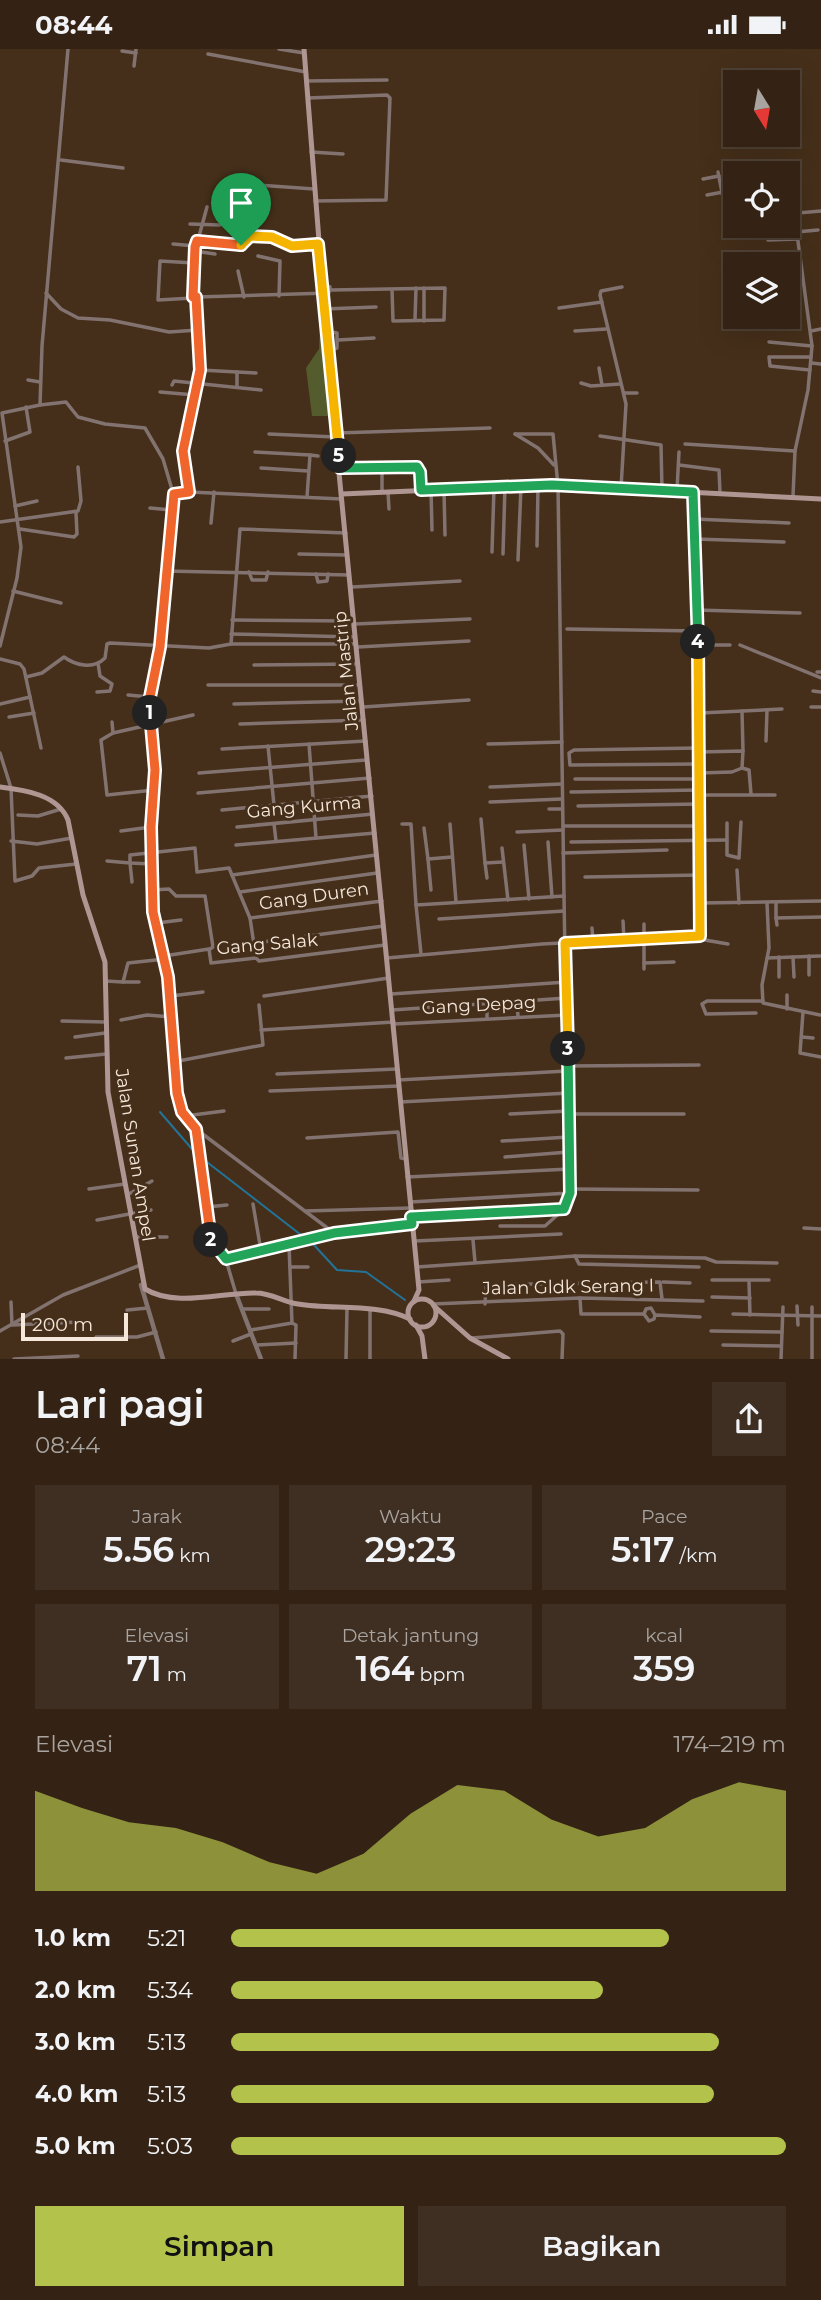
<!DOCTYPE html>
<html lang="id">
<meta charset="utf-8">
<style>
body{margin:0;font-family:Montserrat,sans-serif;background:#3f2f22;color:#f1f3f6;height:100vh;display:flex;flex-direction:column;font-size:26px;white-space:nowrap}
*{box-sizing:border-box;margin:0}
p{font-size:23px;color:#a9a4a0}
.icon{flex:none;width:38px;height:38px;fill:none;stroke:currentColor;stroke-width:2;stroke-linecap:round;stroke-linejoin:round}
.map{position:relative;height:1310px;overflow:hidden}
.drawer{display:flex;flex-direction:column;background:#342314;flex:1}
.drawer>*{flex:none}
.needle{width:46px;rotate:169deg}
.fabs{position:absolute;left:723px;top:21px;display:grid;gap:14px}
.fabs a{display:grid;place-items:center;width:77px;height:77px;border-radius:0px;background:#342314;box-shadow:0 7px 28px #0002,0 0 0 2px #4e4034;font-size:35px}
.scale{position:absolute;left:21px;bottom:18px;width:107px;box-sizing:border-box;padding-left:7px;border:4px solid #f5e7da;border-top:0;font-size:19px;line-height:24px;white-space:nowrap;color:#f5e7da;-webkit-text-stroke:5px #452f1a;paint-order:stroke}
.pin{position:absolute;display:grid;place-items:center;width:60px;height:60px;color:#fff;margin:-72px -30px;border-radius:50% 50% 50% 0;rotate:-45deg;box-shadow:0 0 7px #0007}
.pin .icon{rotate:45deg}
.km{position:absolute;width:35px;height:35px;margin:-18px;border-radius:50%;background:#222;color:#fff;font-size:19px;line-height:35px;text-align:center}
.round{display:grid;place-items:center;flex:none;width:74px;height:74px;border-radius:0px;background:#3f2f22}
.headline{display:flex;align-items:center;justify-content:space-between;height:119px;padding:0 35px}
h1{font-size:38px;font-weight:600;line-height:52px}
.figures{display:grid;grid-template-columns:repeat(3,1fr);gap:10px;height:119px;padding:7px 35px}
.figures div{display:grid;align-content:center;border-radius:0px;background:#3f2f22;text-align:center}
.figures b{font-size:35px;font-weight:600}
.figures small{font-size:19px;font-weight:400}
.figures p{font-size:19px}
.chart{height:196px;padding:14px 35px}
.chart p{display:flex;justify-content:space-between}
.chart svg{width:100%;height:126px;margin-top:7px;fill:#b3c24b;opacity:.7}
.primary-button{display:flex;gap:14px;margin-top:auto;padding:14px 35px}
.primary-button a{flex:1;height:80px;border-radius:0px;background:#b3c24b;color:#111;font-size:28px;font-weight:600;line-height:80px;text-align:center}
.primary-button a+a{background:#3f2f22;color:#f1f3f6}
ul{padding:0 35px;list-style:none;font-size:23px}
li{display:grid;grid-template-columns:112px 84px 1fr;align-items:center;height:52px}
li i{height:18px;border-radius:9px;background:#b3c24b}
.status{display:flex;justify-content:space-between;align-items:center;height:49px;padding:0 35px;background:#342314;direction:ltr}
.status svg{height:19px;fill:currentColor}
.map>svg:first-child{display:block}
.green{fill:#545c2d}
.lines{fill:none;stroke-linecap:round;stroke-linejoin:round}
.stream{stroke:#237399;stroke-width:2}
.minor{stroke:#837370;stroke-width:3.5}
.tertiary{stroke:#837370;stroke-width:4.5}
.secondary{stroke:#af9692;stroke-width:5}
.split-1-casing{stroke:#fff;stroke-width:14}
.split-2-casing{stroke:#fff;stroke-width:14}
.split-3-casing{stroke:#fff;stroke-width:14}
.split-4-casing{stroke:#fff;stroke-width:14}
.split-5-casing{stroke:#fff;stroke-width:14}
.split-6-casing{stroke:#fff;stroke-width:14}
.split-1{stroke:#f0652b;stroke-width:9}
.split-2{stroke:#f0652b;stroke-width:9}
.split-3{stroke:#22a559;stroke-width:9}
.split-4{stroke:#f5b400;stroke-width:9}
.split-5{stroke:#22a559;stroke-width:9}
.split-6{stroke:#f5b400;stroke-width:9}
.labels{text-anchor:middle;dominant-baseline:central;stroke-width:6;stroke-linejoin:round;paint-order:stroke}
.street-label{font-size:18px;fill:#f5e7da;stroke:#452f1a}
</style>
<div class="status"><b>08:44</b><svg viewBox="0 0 49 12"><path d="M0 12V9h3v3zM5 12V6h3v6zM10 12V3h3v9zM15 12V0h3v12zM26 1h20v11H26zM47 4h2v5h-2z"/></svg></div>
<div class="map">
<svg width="821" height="1310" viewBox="0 0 821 1310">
<rect width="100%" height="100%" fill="#452f1a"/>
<!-- green -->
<path class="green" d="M323,272L333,367H312L306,319L319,300L320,279Z"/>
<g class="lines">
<!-- stream -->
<g class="stream">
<path d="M160,1063L198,1107"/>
<path d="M203,1110L314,1196L337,1221L366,1223L405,1251"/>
</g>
<!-- minor -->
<g class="minor">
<path d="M279,0L304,4"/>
<path d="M122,2L136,4"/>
<path d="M208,5L306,23"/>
<path d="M134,17L136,0"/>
<path d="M306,32L387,31"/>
<path d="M308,49L387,46L390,49L386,151L315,152"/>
<path d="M311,103L343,105"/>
<path d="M61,111L123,119"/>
<path d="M778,112L785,124"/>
<path d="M718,123L725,159L730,163L735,161"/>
<path d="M788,128L798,164"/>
<path d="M703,130L719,127"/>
<path d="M227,134L314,140"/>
<path d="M721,136H735"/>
<path d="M224,146L258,150"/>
<path d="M707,146L723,143"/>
<path d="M249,149L250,135"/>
<path d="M788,149H795"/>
<path d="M190,175L220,176"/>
<path d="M234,176L238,148"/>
<path d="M774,180L796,178"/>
<path d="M796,183L818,181"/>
<path d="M768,191L797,190"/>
<path d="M197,192L241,196L250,187L273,189L292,197L318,195"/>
<path d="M173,195L195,197"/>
<path d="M195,202L215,205"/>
<path d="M258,207L280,212L279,247"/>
<path d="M238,222L244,248"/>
<path d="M424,239V272"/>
<path d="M331,241L445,239L444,271L393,272L392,240"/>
<path d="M46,244L61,260L78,269L110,271L169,283L198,281"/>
<path d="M193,248L195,202L207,158"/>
<path d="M193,249L158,251L160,212L194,214"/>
<path d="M559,259L602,253"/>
<path d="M324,260L376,258"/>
<path d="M415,271L416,239"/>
<path d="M326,282L337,284V299L328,302"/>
<path d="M575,282L606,280"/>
<path d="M811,282L821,280"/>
<path d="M338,291L374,289"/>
<path d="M769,293L812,297"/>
<path d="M811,314L821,315"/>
<path d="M599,319L602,336"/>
<path d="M200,321L256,324"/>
<path d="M810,321L770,317L769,308H811"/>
<path d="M237,323V338"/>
<path d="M28,331L40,333"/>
<path d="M581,334L591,337L620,335"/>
<path d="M172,336L174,332L261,341"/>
<path d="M160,343L195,346"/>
<path d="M624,344H637"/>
<path d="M40,356L66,353L78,368L105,375L145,379L163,410L173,444"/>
<path d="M337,384L490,379"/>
<path d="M269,385L335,388"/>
<path d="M515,385H553L558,437L564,847"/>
<path d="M515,385L538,399L554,416"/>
<path d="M600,387L661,396L662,441"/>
<path d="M5,392L30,383L26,358"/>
<path d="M685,395L795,402"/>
<path d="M255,403L310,406"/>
<path d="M679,416L719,421L720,444"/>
<path d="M261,419L308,422"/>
<path d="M340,419L417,418L420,441"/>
<path d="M621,439L626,355L600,246L601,242L622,238"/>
<path d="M431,441L432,481"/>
<path d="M677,441L679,403"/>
<path d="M444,442L445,486"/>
<path d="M189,443L183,402L200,321L196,248L329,244L330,238L322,235"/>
<path d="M382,443V421"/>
<path d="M388,443L389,460"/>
<path d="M793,447L795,402L808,341L812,297L795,170L798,164L821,162"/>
<path d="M307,448L310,406L318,407"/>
<path d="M15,457L37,452"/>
<path d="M150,459L171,461"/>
<path d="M694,470L789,474"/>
<path d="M0,473L78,462L81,452L78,418"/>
<path d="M211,474L214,443"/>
<path d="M20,480L74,488L77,485L76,464"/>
<path d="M695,490L784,493"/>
<path d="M537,497L538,437"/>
<path d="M492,503L494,439"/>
<path d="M299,505L346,506"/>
<path d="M503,505L505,437"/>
<path d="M518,511L521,437"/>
<path d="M166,522L349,526"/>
<path d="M249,523L252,531H266L268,523"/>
<path d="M316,525L318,533L327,532L328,525"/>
<path d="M352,538L460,532"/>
<path d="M13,542L61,554"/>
<path d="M697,561L800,564"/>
<path d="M232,571L353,572"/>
<path d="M355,575L470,570"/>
<path d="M567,580L698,582"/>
<path d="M231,585L355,588"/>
<path d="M231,595L240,480L346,484"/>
<path d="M698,596H730"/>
<path d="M740,596L821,629"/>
<path d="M0,597L17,529L21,498L2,364L40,356L42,297L68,0"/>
<path d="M358,598L469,592"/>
<path d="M0,610L20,615L24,620L41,699"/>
<path d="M254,616L357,615"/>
<path d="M817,623H821"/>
<path d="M26,628L42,624L64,608C75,616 93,621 105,609L107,595L110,594L209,599L231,595H355"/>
<path d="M208,636H359"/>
<path d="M813,642L821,643"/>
<path d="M97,643L110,642L112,635L100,627L98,614"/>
<path d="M128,646L150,648"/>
<path d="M0,655L30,648"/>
<path d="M234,655L361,652"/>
<path d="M363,658L469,651"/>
<path d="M811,658H821"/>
<path d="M742,662L743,702"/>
<path d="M700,664L782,660"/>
<path d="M9,668L34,664"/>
<path d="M112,673L113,684"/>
<path d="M240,675L364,671"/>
<path d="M766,692L767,661"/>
<path d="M309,695L316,789"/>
<path d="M488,695L562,693"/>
<path d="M268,697L274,756"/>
<path d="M222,700L366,692"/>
<path d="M699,703L743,702L742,719L732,723L699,724"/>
<path d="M0,704L11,739L15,832L32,827L39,819L76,815"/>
<path d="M699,715L570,716L569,704L574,701L699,699"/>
<path d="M742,719L749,721L751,745"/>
<path d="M199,724L366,711"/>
<path d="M575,730H699"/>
<path d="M490,738L562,735"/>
<path d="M154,741L107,746L101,691L113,684L193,666"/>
<path d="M571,743L700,741"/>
<path d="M198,744L370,729"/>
<path d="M700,746H775"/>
<path d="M490,753L562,750"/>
<path d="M578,757L700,755"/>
<path d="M549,760H562"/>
<path d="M222,761L372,747"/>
<path d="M18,766L38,767L61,760"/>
<path d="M481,770L485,814"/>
<path d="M727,774V806L739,809L741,773"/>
<path d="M274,775L276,792"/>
<path d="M402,775H411L416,856"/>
<path d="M450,775L456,853"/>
<path d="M563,777H700"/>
<path d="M237,778L373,765"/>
<path d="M424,779L428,810L452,808"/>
<path d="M121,782L151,778"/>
<path d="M517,783L563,781"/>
<path d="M11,792L37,795L72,789"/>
<path d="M548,793L552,848"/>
<path d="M571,793L727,791"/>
<path d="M236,796L375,784"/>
<path d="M524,796L529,850"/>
<path d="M502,799L508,851"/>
<path d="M563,804L667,801"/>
<path d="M428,810L431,841"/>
<path d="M107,812L130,814L132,833"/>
<path d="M152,815L130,814V806L195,799L197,823L229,819L250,869L256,909"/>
<path d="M737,821L739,854"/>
<path d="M232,826L376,806"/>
<path d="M585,828L701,826"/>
<path d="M487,829L485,814L503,813"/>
<path d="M152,841L169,840L176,847H205L213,898L210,900"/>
<path d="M240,843L377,824"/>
<path d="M776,853V869L821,868"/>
<path d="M702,854L821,852"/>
<path d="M767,854L769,899L762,936L763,954L820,966"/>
<path d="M250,869L382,852"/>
<path d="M776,869L777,876"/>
<path d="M439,870L564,862"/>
<path d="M623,872L624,891"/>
<path d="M157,874L181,871"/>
<path d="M644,875V920"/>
<path d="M592,879L593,893"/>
<path d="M699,890L728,895"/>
<path d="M255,894L384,877"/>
<path d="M421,905L416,856L564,847L569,1151L564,1160L545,1177H500"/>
<path d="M164,907L209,900L211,914L256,909L259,912L385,896"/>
<path d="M809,907V926"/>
<path d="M793,908L794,928"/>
<path d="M387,909L542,895L700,887V664L693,443"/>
<path d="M767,909L820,907"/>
<path d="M644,914L674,913"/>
<path d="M779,928V908"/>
<path d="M105,932L123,933L128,914L165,910"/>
<path d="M123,933H139"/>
<path d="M391,945L567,933"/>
<path d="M787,946V960"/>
<path d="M171,947L203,943"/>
<path d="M264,947L389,929"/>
<path d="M517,953L518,968"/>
<path d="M487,955V970"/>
<path d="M392,961L567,949"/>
<path d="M803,963L800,1004L821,1008"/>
<path d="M756,964L706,965L702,955L707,952H763"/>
<path d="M121,971L147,966L172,968"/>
<path d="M62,972L105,973"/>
<path d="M394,975L567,966"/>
<path d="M261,981L394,973"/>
<path d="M75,988L105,984"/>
<path d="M802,988L813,989"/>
<path d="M66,1009L106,1005"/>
<path d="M173,1013L263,996L259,956"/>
<path d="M568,1017L699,1016"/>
<path d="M277,1025L397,1020"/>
<path d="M398,1031L567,1022"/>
<path d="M270,1042L399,1037"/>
<path d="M400,1053L569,1044"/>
<path d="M510,1065L569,1062"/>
<path d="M569,1065H684"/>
<path d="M185,1067L224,1062"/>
<path d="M196,1080L334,1184"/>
<path d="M307,1089L398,1083L401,1109L406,1110"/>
<path d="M502,1092L569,1088"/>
<path d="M505,1108L569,1103"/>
<path d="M407,1128L570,1120"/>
<path d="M89,1140L125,1135"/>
<path d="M570,1140L698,1141"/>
<path d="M127,1146L152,1132"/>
<path d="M410,1153L570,1144"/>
<path d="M253,1155L261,1202"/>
<path d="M207,1158L227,1156"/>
<path d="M305,1162L411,1159"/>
<path d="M411,1168L563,1160"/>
<path d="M97,1171L151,1161"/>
<path d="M804,1179L821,1180"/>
<path d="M136,1188H167"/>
<path d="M473,1191L475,1213"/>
<path d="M415,1192L561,1185"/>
<path d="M575,1207L579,1215L699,1218"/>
<path d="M226,1210L334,1184L412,1175"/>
<path d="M290,1218H308"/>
<path d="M417,1218L575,1207L705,1209L716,1213L777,1214"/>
<path d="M712,1231H769"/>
<path d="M418,1233L449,1231"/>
<path d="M663,1233L690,1234"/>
<path d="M749,1233L750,1266"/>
<path d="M236,1245L224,1204L211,1192L196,1080L182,1063L177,1043L168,927L153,856L151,778L155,721L150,648L161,596L171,461L174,445L189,443L342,450"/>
<path d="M712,1248L750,1249"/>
<path d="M580,1249L581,1265H644L646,1260L651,1259L655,1266"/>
<path d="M11,1253L12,1276L80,1273"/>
<path d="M433,1255L580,1249L703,1252"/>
<path d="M485,1255L486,1236L660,1233L662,1250"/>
<path d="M797,1257L798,1276"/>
<path d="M243,1260H269"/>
<path d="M127,1261L148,1259"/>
<path d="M370,1261V1310"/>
<path d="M644,1265L649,1272L654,1270L655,1266L700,1268"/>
<path d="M733,1265L821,1267"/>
<path d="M292,1274L296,1276L295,1310"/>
<path d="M251,1281L292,1274L289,1196"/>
<path d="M0,1282L63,1246L138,1217"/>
<path d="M711,1282L782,1283"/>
<path d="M96,1288H137L156,1283"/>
<path d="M472,1289L560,1282L563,1285L562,1310"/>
<path d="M233,1292L251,1285"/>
<path d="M257,1296L296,1294"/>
<path d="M723,1296L781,1297"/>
<path d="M14,1310L78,1307"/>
<path d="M346,1310L347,1259"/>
<path d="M781,1310L783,1258"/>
<path d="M812,1310V1258"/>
</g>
<!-- tertiary -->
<g class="tertiary">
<path d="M141,1236L163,1310"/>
<path d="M236,1245L261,1310"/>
</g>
<!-- secondary -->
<g class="secondary">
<path d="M304,0L330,332L419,1241L414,1252"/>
<path d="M342,445L552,436L821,450"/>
<path d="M0,738C26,741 58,746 68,771L83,846L105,913L108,1043L145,1240C176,1259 222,1243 256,1244C271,1244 284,1253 298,1255C333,1261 377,1254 410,1270"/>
<circle cx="422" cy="1264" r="14"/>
<path d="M434,1257L470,1289L508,1310"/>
<path d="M416,1276L422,1287L425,1310"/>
</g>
</g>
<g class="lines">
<!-- split-1 casing -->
<g class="split-1-casing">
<path id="split-1" d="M150,664V648L160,598L174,445L189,443L183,402L200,321L196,248H193L195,198L197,192L241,196"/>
</g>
<!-- split-2 casing -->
<g class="split-2-casing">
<path id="split-2" d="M150,664L155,721L151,778L153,863L168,928L177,1044L182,1063L196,1080L211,1191"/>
</g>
<!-- split-3 casing -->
<g class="split-3-casing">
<path id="split-3" d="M211,1191L226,1210L334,1184L412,1175L411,1168L564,1160L570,1144L568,1000"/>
</g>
<!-- split-4 casing -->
<g class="split-4-casing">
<path id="split-4" d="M568,1000L565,894L700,887L698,593"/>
</g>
<!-- split-5 casing -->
<g class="split-5-casing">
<path id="split-5" d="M339,407L340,419L417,418L420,423L421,441L552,436L693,443L698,593"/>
</g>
<!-- split-6 casing -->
<g class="split-6-casing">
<path id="split-6" d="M241,196L250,187L272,188L292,197L318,195L339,407"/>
</g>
<!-- split-1 -->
<use href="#split-1" class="split-1"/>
<!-- split-2 -->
<use href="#split-2" class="split-2"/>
<!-- split-3 -->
<use href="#split-3" class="split-3"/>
<!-- split-4 -->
<use href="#split-4" class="split-4"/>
<!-- split-5 -->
<use href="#split-5" class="split-5"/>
<!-- split-6 -->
<use href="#split-6" class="split-6"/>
</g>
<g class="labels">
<!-- street labels -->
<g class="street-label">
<text transform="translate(346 622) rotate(-96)">Jalan Mastrip</text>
<text transform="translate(304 758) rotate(-5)">Gang Kurma</text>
<text transform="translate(314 847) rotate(-8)">Gang Duren</text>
<text transform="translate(267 895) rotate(-5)">Gang Salak</text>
<text transform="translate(479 956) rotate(-3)">Gang Depag</text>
<text transform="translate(135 1106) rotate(81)">Jalan Sunan Ampel</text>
<text transform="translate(568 1238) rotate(-1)">Jalan Gldk Serang I</text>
</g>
</g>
</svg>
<div class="fabs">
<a><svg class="needle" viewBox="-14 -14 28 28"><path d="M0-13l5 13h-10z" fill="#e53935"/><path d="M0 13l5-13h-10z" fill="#a9a4a0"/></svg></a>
<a><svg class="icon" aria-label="locate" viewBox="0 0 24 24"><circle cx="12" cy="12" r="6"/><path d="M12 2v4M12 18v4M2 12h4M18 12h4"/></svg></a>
<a><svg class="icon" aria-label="layers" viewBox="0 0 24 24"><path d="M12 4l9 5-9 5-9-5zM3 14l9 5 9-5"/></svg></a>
</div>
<div class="scale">200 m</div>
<div class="pin" style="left:241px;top:196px;background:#1e9e55"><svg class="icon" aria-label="arrive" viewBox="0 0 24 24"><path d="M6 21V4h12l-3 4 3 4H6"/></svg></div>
<b class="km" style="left:150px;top:664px">1</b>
<b class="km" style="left:211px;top:1191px">2</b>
<b class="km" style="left:568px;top:1000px">3</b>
<b class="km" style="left:698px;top:593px">4</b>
<b class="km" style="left:339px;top:407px">5</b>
</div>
<section class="drawer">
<div class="headline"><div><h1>Lari pagi</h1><p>08:44</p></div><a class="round"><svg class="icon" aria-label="share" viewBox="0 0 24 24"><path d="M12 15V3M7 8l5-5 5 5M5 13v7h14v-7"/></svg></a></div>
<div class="figures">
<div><p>Jarak</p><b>5.56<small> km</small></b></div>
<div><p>Waktu</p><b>29:23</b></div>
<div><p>Pace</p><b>5:17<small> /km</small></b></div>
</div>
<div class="figures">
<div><p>Elevasi</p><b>71<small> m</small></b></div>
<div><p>Detak jantung</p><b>164<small> bpm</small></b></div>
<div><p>kcal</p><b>359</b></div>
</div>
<div class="chart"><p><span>Elevasi</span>174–219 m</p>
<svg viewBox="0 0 160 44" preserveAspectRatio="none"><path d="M0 44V9L10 15L20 20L30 22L40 27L50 34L60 38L70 31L80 17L90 7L100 9L110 19L120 25L130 22L140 12L150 6L160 9V44z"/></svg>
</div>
<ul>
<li><b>1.0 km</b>5:21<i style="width:79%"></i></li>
<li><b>2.0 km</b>5:34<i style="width:67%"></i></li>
<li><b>3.0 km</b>5:13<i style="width:88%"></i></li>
<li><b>4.0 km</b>5:13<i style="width:87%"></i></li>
<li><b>5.0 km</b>5:03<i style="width:100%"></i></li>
</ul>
<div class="primary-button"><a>Simpan</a><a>Bagikan</a></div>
</section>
